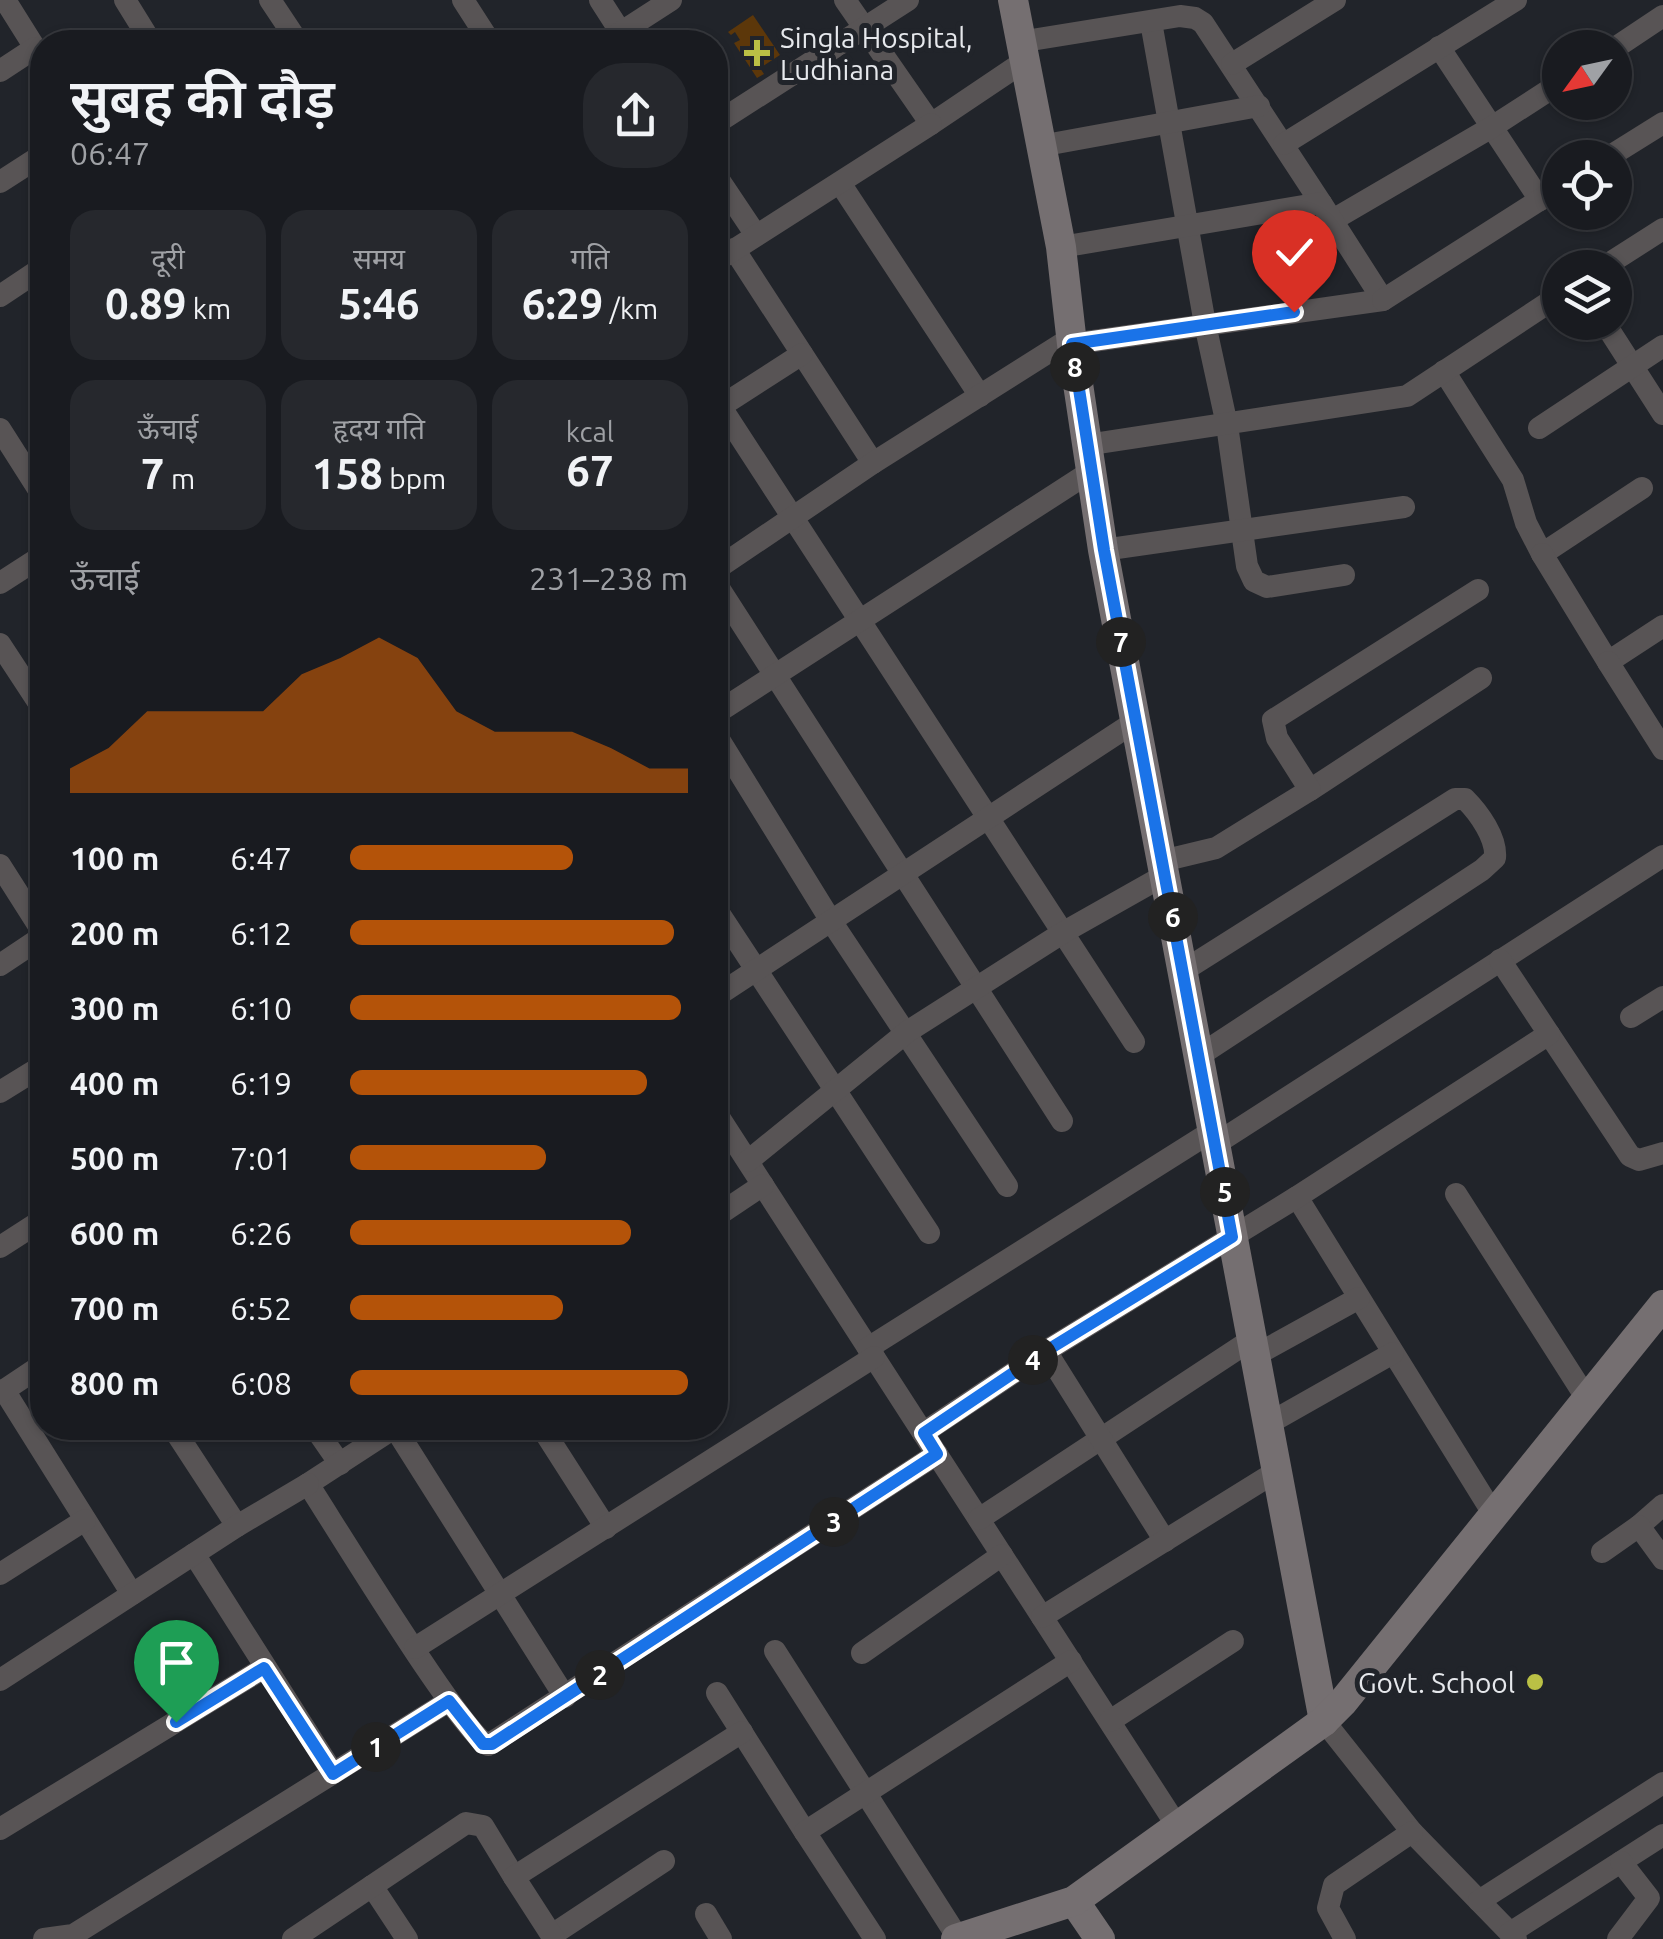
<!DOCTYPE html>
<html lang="hi">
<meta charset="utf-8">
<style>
body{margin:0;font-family:Ubuntu,"Noto Sans Devanagari",sans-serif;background:#26282d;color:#f1f3f6;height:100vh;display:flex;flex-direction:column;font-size:38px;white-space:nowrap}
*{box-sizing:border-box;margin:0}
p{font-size:32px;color:#9fa1a5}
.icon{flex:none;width:55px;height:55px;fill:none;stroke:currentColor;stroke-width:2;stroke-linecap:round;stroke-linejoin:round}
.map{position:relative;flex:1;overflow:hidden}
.details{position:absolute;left:30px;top:30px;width:698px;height:1410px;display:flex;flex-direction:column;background:#191b20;border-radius:40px;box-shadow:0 2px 8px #0004,0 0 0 2px #37393e}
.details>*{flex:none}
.needle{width:65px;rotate:237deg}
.buttons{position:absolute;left:1542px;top:30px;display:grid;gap:20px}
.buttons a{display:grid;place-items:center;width:90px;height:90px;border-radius:50%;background:#191b20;box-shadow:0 2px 8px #0004,0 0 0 2px #37393e;font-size:50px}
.pin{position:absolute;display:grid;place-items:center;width:85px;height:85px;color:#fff;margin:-102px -42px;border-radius:50% 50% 50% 0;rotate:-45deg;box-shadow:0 0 10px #0007}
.pin .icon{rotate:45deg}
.km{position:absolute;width:50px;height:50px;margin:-25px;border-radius:50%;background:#222;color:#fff;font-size:28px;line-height:50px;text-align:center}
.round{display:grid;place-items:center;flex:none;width:105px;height:105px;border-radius:40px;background:#26282d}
.overview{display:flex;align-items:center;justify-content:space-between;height:170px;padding:0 40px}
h1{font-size:55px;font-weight:600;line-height:75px}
.figures{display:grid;grid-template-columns:repeat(3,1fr);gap:15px;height:170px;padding:10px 40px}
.figures div{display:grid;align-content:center;border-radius:25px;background:#26282d;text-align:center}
.figures b{font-size:42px;font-weight:600}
.figures small{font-size:28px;font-weight:400}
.figures p{font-size:28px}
.chart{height:280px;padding:20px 40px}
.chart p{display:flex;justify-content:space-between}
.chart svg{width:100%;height:180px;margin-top:10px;fill:#b45309;opacity:.7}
ul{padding:0 40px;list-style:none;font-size:32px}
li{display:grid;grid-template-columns:160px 120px 1fr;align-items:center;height:75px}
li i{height:25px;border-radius:12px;background:#b45309}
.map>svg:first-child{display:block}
.building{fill:#5c370a}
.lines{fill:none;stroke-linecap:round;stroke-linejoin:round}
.street{stroke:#585455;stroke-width:22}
.secondary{stroke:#756f71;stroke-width:30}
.route-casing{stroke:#fff;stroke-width:20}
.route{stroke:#1a73e8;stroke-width:12}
.poi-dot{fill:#bac045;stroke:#21242a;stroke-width:4}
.labels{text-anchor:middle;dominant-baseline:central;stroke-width:10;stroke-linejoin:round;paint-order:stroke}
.poi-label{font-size:28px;fill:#e6e8ec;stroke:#21242a;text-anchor:start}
</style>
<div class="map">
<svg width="1663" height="1939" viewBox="0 0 1663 1939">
<rect width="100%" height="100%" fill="#21242a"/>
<!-- building -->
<path class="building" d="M753,15L780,55L760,68L764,74L757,78L734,43L740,40L735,32L731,35L728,32Z"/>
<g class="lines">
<!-- street -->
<g class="street">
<path d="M5,0L42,59"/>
<path d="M125,0L151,42"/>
<path d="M270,0L298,42"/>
<path d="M463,0L490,42"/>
<path d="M600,0L627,42"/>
<path d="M845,0L931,124L1023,62"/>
<path d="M1151,22L1205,324L1227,425L1247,566L1254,581L1267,587L1344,575"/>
<path d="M606,42L671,0"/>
<path d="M1019,42L1180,16L1195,18L1203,23L1321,203"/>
<path d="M1439,47L1540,200"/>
<path d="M1615,48L1663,16"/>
<path d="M1232,64L1335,0"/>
<path d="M0,71L35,48"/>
<path d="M715,124L908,0"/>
<path d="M1284,144L1516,0"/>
<path d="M1040,146L1259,106"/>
<path d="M1607,158L1663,123"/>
<path d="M715,174L756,235"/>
<path d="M0,182L42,155"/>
<path d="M840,183L980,396"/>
<path d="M1331,221L1492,127L1560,83"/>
<path d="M1061,247L1321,203L1383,300L1072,344"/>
<path d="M734,249L873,463"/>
<path d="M715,262L931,124"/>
<path d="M1602,268L1663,229"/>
<path d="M0,296L42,268"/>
<path d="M1383,300L1560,187"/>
<path d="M1604,322L1663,414"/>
<path d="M1444,371L1513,480L1526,523L1542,554L1642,488"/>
<path d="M715,398L1134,1042"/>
<path d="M715,410L802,354"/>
<path d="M1539,428L1663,346"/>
<path d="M0,429L42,495"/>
<path d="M1086,445L1407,396L1560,295"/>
<path d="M1103,550L1404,507"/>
<path d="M1542,554L1608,662L1663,626"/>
<path d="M715,570L873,463L1071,338"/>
<path d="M715,582L1062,1121"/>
<path d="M0,583L42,556"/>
<path d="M0,644L42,708"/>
<path d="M1608,662L1663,749"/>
<path d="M715,714L1090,472"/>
<path d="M715,733L831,921L1007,1186"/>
<path d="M1310,790L1481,678"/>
<path d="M1162,861L1216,848L1310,790L1277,738L1273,720L1478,590"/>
<path d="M0,865L42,931"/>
<path d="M715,907L929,1233"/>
<path d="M0,965L42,937"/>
<path d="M1183,971L1455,799H1465C1479,813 1497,838 1495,858L1482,870L1200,1055"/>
<path d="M715,997L1136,721"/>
<path d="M1631,1017L1663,997"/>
<path d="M1549,1034L1630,1156L1639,1160L1663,1153"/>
<path d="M0,1092L42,1066"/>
<path d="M715,1111L1177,1826"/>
<path d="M1217,1143L1663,856"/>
<path d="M748,1161L907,1032L1064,932L1165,875"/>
<path d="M1456,1194L1587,1399"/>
<path d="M1297,1197L1494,1515"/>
<path d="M715,1217L763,1185"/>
<path d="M0,1247L42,1220"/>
<path d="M868,1348L1214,1130"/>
<path d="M1254,1356L1359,1298"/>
<path d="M4,1390L132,1594"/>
<path d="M0,1393L42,1365"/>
<path d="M1266,1425L1393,1353"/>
<path d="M173,1428L237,1526"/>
<path d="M315,1428L340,1464"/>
<path d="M394,1428L308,1484C334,1524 461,1733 488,1745L937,1454"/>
<path d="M395,1428L565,1697"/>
<path d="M542,1428L606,1528"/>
<path d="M923,1433L1046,1351"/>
<path d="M979,1519L1251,1340"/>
<path d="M1639,1526L1663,1505"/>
<path d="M1165,1541L1046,1351L1297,1197L1549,1034L1500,960"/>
<path d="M1602,1552L1639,1526L1663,1559"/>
<path d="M194,1554L333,1773"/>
<path d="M0,1574L85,1520"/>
<path d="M1042,1617L1277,1471"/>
<path d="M415,1648L874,1357"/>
<path d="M775,1651L958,1938"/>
<path d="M862,1653L1002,1555"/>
<path d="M0,1680L237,1526L308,1484"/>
<path d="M717,1693L805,1832"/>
<path d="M1110,1721L1233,1641"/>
<path d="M1324,1721L1412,1832L1516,1939"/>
<path d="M0,1829L264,1668"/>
<path d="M372,1886L407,1939"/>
<path d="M1479,1901L1663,1783"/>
<path d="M706,1914L721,1939"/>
<path d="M1510,1933L1663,1835"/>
<path d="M552,1935L664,1861"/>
<path d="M44,1939L73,1935L449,1701"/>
<path d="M293,1939L466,1823L483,1826L514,1877"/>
<path d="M554,1939L514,1877L742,1732"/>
<path d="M875,1939L805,1832L1071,1661"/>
<path d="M1345,1939L1328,1908L1334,1885L1412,1832"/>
<path d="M1618,1939L1649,1898L1621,1862"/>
</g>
<!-- secondary -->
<g class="secondary">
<path d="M1013,0L1061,247L1072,344L1103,550L1324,1721"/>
<path d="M1074,1901L1100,1939"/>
<path d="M956,1939L1074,1901L1324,1721L1342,1703L1663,1305"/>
</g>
</g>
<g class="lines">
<!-- route casing -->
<g class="route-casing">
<path id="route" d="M176,1722L264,1668L333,1774L449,1701L483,1744H492L937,1454L924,1433L1046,1351L1232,1237L1104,550L1072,344L1294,312"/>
</g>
<!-- route -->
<use href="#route" class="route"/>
</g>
<!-- markers -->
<g class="poi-dot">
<path d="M752 38h10v10h10v10h-10v10h-10v-10h-10v-10h10z"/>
<circle cx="1535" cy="1682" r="10"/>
</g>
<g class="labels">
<!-- poi labels -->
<g class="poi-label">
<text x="780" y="37">Singla Hospital,<tspan x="780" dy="32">Ludhiana</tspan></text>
<text x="1515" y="1682" text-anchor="end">Govt. School</text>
</g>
</g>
</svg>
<div class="buttons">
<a><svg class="needle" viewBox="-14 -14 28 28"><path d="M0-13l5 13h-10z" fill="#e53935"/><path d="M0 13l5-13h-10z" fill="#9fa1a5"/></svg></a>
<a><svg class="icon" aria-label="locate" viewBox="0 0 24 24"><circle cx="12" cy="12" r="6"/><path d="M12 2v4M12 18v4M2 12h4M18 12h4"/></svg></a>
<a><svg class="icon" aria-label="layers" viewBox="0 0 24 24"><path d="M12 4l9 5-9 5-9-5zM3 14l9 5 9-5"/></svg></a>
</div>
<div class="pin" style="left:176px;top:1722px;background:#1e9e55"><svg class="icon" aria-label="arrive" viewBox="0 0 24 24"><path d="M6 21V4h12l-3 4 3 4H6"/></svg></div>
<div class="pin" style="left:1294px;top:312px;background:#d93025"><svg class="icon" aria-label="check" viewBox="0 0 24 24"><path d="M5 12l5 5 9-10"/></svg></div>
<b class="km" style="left:376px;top:1747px">1</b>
<b class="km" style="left:600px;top:1675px">2</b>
<b class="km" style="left:834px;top:1522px">3</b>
<b class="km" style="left:1033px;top:1360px">4</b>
<b class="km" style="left:1225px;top:1192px">5</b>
<b class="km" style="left:1173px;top:917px">6</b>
<b class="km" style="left:1121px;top:642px">7</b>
<b class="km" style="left:1075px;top:367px">8</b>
<section class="details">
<div class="overview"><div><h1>सुबह की दौड़</h1><p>06:47</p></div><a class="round"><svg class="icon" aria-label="share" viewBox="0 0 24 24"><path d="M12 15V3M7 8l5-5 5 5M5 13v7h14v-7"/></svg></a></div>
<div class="figures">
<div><p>दूरी</p><b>0.89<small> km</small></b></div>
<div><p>समय</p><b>5:46</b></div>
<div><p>गति</p><b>6:29<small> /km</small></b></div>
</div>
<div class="figures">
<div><p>ऊँचाई</p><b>7<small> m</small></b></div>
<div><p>हृदय गति</p><b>158<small> bpm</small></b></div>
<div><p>kcal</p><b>67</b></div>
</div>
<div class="chart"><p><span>ऊँचाई</span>231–238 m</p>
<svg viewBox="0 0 160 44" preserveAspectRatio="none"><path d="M0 44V38L10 33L20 24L30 24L40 24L50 24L60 15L70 11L80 6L90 11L100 24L110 29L120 29L130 29L140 33L150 38L160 38V44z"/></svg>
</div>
<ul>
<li><b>100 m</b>6:47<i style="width:66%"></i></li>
<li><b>200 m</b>6:12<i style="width:96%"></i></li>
<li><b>300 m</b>6:10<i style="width:98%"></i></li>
<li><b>400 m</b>6:19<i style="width:88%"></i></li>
<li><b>500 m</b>7:01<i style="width:58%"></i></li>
<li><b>600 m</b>6:26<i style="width:83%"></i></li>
<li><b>700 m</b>6:52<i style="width:63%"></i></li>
<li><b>800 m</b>6:08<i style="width:100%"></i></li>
</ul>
</section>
</div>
